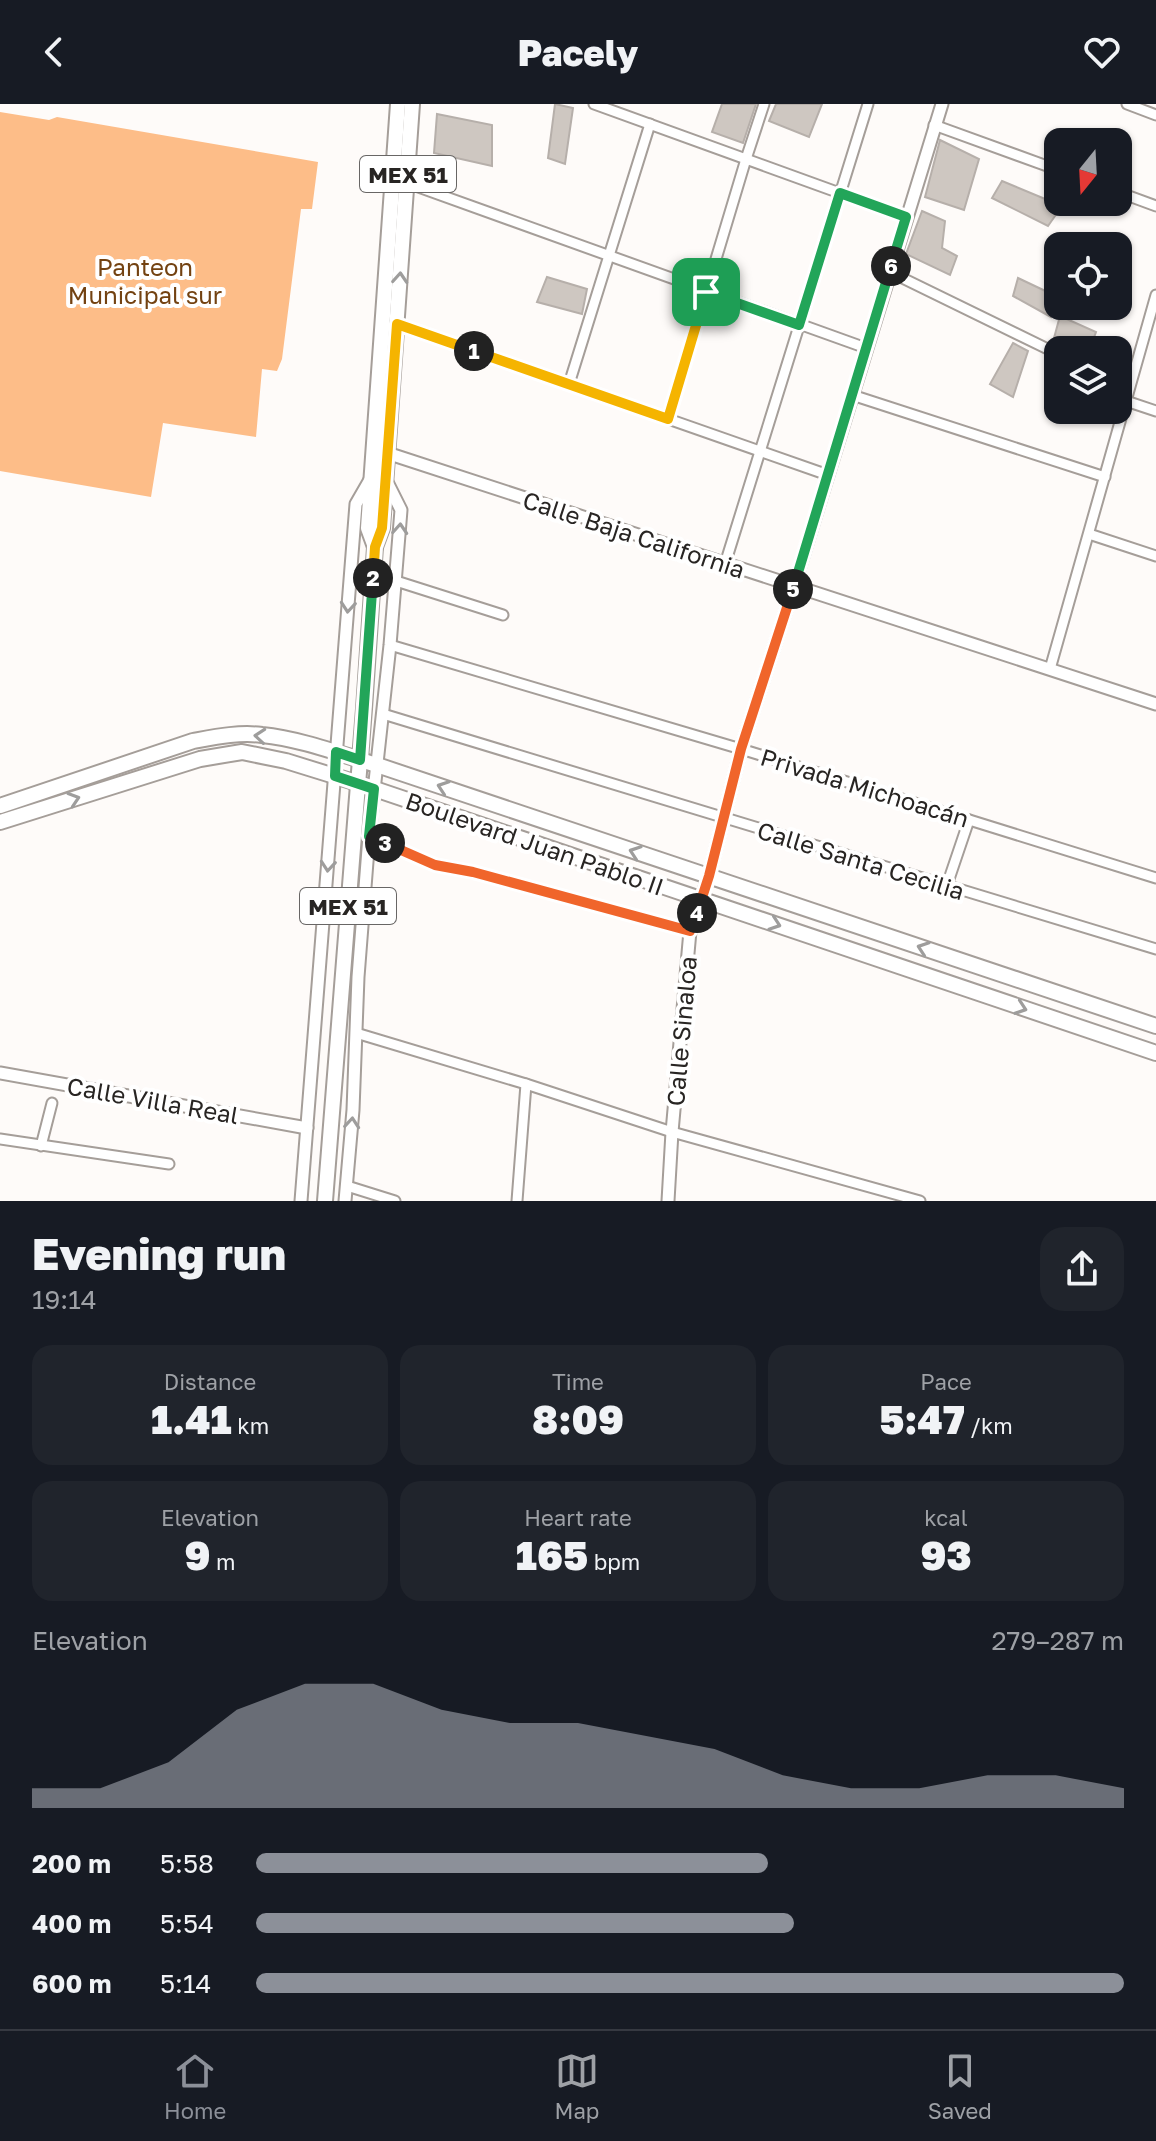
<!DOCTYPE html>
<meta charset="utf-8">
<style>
body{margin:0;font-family:"Golos Text",sans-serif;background:#20242c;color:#f1f3f6;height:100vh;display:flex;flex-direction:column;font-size:30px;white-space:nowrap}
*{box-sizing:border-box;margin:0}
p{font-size:26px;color:#9ea1a6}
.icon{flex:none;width:44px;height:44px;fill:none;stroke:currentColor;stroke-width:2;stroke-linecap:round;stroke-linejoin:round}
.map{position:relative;height:1097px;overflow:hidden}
.sheet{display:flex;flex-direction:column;background:#171b24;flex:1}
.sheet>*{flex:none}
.needle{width:52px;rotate:198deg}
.tools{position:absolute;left:1044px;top:24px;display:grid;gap:16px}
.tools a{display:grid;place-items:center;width:88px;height:88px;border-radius:16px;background:#171b24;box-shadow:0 2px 6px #0004;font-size:40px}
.pin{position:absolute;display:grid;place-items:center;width:68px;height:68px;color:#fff;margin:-34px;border-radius:16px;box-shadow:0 4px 12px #0006}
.km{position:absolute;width:40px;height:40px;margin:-20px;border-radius:50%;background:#222;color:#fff;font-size:22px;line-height:40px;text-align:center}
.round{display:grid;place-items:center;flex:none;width:84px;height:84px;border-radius:24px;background:#20242c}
.overview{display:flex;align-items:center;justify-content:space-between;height:136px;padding:0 32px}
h1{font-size:44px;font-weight:800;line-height:60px}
.figures{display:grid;grid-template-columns:repeat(3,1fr);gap:12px;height:136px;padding:8px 32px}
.figures div{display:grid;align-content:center;border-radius:20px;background:#20242c;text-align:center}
.figures b{font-size:40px;font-weight:800}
.figures small{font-size:22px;font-weight:400}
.figures p{font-size:22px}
.chart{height:224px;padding:16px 32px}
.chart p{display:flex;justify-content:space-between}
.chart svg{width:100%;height:144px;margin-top:8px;fill:#8c9099;opacity:.7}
ul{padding:0 32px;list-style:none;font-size:26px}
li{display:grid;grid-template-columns:128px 96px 1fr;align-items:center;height:60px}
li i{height:20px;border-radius:10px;background:#8c9099}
header{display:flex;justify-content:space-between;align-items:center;height:104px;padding:0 32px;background:#171b24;font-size:36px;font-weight:800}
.tab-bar{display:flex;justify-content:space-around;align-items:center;height:112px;border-top:2px solid #363941;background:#171b24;font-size:22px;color:#9ea1a6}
.tab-bar a{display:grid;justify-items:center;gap:4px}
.tab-bar .on{color:#8c9099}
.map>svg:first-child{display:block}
.green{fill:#fdbd88}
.building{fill:#cec7c1;stroke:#b6afaa;stroke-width:2}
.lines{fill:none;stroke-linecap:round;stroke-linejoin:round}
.minor-casing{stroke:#a59e99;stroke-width:13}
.tertiary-casing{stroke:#a59e99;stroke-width:15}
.primary-casing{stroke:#a59e99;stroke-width:18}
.minor{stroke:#fff;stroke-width:9}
.tertiary{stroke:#fff;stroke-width:11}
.primary{stroke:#fff;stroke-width:14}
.oneway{stroke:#9e9d9c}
.split-1-casing{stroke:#fff;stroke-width:16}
.split-2-casing{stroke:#fff;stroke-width:16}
.split-3-casing{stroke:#fff;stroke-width:16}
.split-4-casing{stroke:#fff;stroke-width:16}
.split-5-casing{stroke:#fff;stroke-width:16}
.split-6-casing{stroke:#fff;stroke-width:16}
.split-7-casing{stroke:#fff;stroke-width:16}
.split-1{stroke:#f5b400;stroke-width:10}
.split-2{stroke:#f5b400;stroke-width:10}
.split-3{stroke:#22a559;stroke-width:10}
.split-4{stroke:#f0652b;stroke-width:10}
.split-5{stroke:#f0652b;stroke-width:10}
.split-6{stroke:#22a559;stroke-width:10}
.split-7{stroke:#22a559;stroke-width:10}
.labels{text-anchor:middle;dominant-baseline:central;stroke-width:8;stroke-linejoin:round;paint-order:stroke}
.shield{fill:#fff;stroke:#686665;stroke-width:2}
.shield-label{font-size:22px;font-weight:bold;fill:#282523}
.park-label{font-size:24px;fill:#734211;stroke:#fff}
.street-label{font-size:24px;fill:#282523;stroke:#fff}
</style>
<header><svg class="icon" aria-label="back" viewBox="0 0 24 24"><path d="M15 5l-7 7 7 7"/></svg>Pacely<svg class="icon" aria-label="heart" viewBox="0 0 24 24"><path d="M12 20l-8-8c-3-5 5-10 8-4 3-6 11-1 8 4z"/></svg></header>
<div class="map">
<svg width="1156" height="1097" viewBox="0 0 1156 1097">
<rect width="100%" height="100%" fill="#fefbf9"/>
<!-- green -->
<path class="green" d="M0,8L49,16L57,13L318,58L312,105H301L282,255L277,267L262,265L256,333L163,319L151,393L0,367Z"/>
<!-- building -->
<g class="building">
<path d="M555,0L573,4L565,60L548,54Z"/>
<path d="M722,0H756L743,39L712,28Z"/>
<path d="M776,0H822L809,33L769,17Z"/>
<path d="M437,10L492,21V62L434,49Z"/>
<path d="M940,36L979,55L964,106L925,93Z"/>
<path d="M1002,77L1062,102L1048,122L992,94Z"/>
<path d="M922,107L945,117L942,144L957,152L950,171L906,150Z"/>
<path d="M547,173L587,185L582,210L537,198Z"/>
<path d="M1018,174L1058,193V199L1051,213L1013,192Z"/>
<path d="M1060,212L1096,228L1090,244L1054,234Z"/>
<path d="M1013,239L1028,247L1013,293L990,280Z"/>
</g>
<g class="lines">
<!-- minor casing -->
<g class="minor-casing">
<g id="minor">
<path d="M594,0L906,113"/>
<path d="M1127,0L1156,11"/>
<path d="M934,21L1058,66"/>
<path d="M407,79L866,244"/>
<path d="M1118,88L1156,102"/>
<path d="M890,168L1058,250"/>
<path d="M397,220L828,371"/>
<path d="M569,280L650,20"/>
<path d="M852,291L1105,373"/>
<path d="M1126,297L1156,307"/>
<path d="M668,315L746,55L764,0"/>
<path d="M1089,430L1156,452"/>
<path d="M725,460L868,0"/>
<path d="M396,477L503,511"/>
<path d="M390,541L741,645L1156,774"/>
<path d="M1050,565L1156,191"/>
<path d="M383,610L1156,845"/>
<path d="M369,732L435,761L473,768L690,827"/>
<path d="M947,781L969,716"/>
<path d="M356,929L526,980L672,1028L920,1097"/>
<path d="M0,1035L169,1060"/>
<path d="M41,1042L52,999"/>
<path d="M347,1082L395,1097"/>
<path d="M517,1097L526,980"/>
</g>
</g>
<!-- tertiary casing -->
<g class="tertiary-casing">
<g id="tertiary">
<path d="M387,349L1156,600"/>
<path d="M0,969L307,1024"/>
<path d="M301,1097L356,400L371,374"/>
<path d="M345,1097L353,1006L358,873L369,732L390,541L401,406L386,376"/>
<path d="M668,1097L672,1028L690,827L709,772L741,645L794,482L942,0"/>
</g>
</g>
<!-- primary casing -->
<g class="primary-casing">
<g id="primary">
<path d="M375,443L368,424L398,0"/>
<path d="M0,702L193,637C215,633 239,628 262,631C301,635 340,650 377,661L1156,922"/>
<path d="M0,718L200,655L242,648L286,657L357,679L1156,949"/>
<path d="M325,1097L364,605L375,443L382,424L412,0"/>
</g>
</g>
<!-- minor -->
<use href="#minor" class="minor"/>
<!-- tertiary -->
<use href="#tertiary" class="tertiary"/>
<!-- primary -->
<use href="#primary" class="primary"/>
</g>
<!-- one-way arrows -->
<defs><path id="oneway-chevron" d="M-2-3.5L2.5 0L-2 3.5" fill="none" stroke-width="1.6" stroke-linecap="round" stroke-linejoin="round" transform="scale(2)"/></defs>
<g class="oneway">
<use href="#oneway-chevron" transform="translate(400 174) rotate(-86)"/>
<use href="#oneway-chevron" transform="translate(400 425) rotate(-86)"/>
<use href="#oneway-chevron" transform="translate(348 503) rotate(95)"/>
<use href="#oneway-chevron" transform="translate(260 632) rotate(-175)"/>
<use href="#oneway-chevron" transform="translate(443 683) rotate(-161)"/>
<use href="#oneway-chevron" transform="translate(74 695) rotate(-18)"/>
<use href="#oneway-chevron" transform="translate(635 748) rotate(-161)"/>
<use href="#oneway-chevron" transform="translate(328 762) rotate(95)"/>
<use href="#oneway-chevron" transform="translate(775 820) rotate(19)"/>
<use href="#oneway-chevron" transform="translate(923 844) rotate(-161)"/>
<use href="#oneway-chevron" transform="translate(1021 904) rotate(19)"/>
<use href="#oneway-chevron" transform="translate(352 1019) rotate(-85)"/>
</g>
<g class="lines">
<!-- split-1 casing -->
<g class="split-1-casing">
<path id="split-1" d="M474,247L668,315L706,188"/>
</g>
<!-- split-2 casing -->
<g class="split-2-casing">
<path id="split-2" d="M373,474L375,443L382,424L397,220L474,247"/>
</g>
<!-- split-3 casing -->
<g class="split-3-casing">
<path id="split-3" d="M373,474L360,656L336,648L335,672L374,685L369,732L385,739"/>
</g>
<!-- split-4 casing -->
<g class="split-4-casing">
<path id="split-4" d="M385,739L435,761L473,768L690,827L697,809"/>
</g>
<!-- split-5 casing -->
<g class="split-5-casing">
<path id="split-5" d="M697,809L709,772L741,645L793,485"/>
</g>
<!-- split-6 casing -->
<g class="split-6-casing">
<path id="split-6" d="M793,485L891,162"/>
</g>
<!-- split-7 casing -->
<g class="split-7-casing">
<path id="split-7" d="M706,188L799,221L840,89L906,113L891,162"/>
</g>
<!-- split-1 -->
<use href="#split-1" class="split-1"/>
<!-- split-2 -->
<use href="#split-2" class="split-2"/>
<!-- split-3 -->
<use href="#split-3" class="split-3"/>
<!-- split-4 -->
<use href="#split-4" class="split-4"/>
<!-- split-5 -->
<use href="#split-5" class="split-5"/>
<!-- split-6 -->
<use href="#split-6" class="split-6"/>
<!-- split-7 -->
<use href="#split-7" class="split-7"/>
</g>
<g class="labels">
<!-- shield labels -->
<g class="shield">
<rect x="360" y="52" width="96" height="36" rx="6"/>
<rect x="300" y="784" width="96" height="36" rx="6"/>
</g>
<g class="shield-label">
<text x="408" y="70">MEX 51</text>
<text x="348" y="802">MEX 51</text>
</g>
<!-- park labels -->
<g class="park-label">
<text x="145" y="162">Panteon<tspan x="145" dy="28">Municipal sur</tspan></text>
</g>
<!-- street labels -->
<g class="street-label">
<text transform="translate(634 430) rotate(18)">Calle Baja California</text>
<text transform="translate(865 683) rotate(17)">Privada Michoacán</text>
<text transform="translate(535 739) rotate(19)">Boulevard Juan Pablo II</text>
<text transform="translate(861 756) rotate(17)">Calle Santa Cecilia</text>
<text transform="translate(681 927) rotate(-85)">Calle Sinaloa</text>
<text transform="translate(153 996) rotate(10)">Calle Villa Real</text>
</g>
</g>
</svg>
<div class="tools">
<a><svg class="needle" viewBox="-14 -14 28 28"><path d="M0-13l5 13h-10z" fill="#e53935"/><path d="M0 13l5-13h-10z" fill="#9ea1a6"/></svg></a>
<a><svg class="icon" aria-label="locate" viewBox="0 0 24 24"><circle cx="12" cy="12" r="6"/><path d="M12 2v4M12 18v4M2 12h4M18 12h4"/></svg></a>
<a><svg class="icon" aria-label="layers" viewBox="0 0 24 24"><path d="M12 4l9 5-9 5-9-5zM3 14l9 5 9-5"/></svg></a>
</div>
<div class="pin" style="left:706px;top:188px;background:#1e9e55"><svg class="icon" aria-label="arrive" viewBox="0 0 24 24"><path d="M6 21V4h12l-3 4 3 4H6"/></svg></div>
<b class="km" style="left:474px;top:247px">1</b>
<b class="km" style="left:373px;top:474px">2</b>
<b class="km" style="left:385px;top:739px">3</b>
<b class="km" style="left:697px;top:809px">4</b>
<b class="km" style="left:793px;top:485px">5</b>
<b class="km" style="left:891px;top:162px">6</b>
</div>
<section class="sheet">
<div class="overview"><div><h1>Evening run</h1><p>19:14</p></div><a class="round"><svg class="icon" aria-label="share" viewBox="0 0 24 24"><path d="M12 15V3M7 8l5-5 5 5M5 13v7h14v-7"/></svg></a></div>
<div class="figures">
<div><p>Distance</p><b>1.41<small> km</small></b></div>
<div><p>Time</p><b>8:09</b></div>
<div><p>Pace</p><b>5:47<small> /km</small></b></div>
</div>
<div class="figures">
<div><p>Elevation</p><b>9<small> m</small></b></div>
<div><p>Heart rate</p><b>165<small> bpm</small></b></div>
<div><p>kcal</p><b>93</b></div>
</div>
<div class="chart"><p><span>Elevation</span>279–287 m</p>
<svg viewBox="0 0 160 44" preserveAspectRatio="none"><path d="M0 44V38L10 38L20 30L30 14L40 6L50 6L60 14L70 18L80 18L90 22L100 26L110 34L120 38L130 38L140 34L150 34L160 38V44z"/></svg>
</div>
<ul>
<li><b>200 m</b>5:58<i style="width:59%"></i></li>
<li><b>400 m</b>5:54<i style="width:62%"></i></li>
<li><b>600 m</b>5:14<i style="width:100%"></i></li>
</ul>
</section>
<nav class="tab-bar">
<a class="on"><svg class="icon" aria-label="home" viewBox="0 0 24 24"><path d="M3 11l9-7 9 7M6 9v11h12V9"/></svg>Home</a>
<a><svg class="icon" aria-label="map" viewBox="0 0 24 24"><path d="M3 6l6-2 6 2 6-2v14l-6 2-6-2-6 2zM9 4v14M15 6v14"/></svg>Map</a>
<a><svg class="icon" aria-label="saved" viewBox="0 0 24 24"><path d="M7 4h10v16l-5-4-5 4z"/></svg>Saved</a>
</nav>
